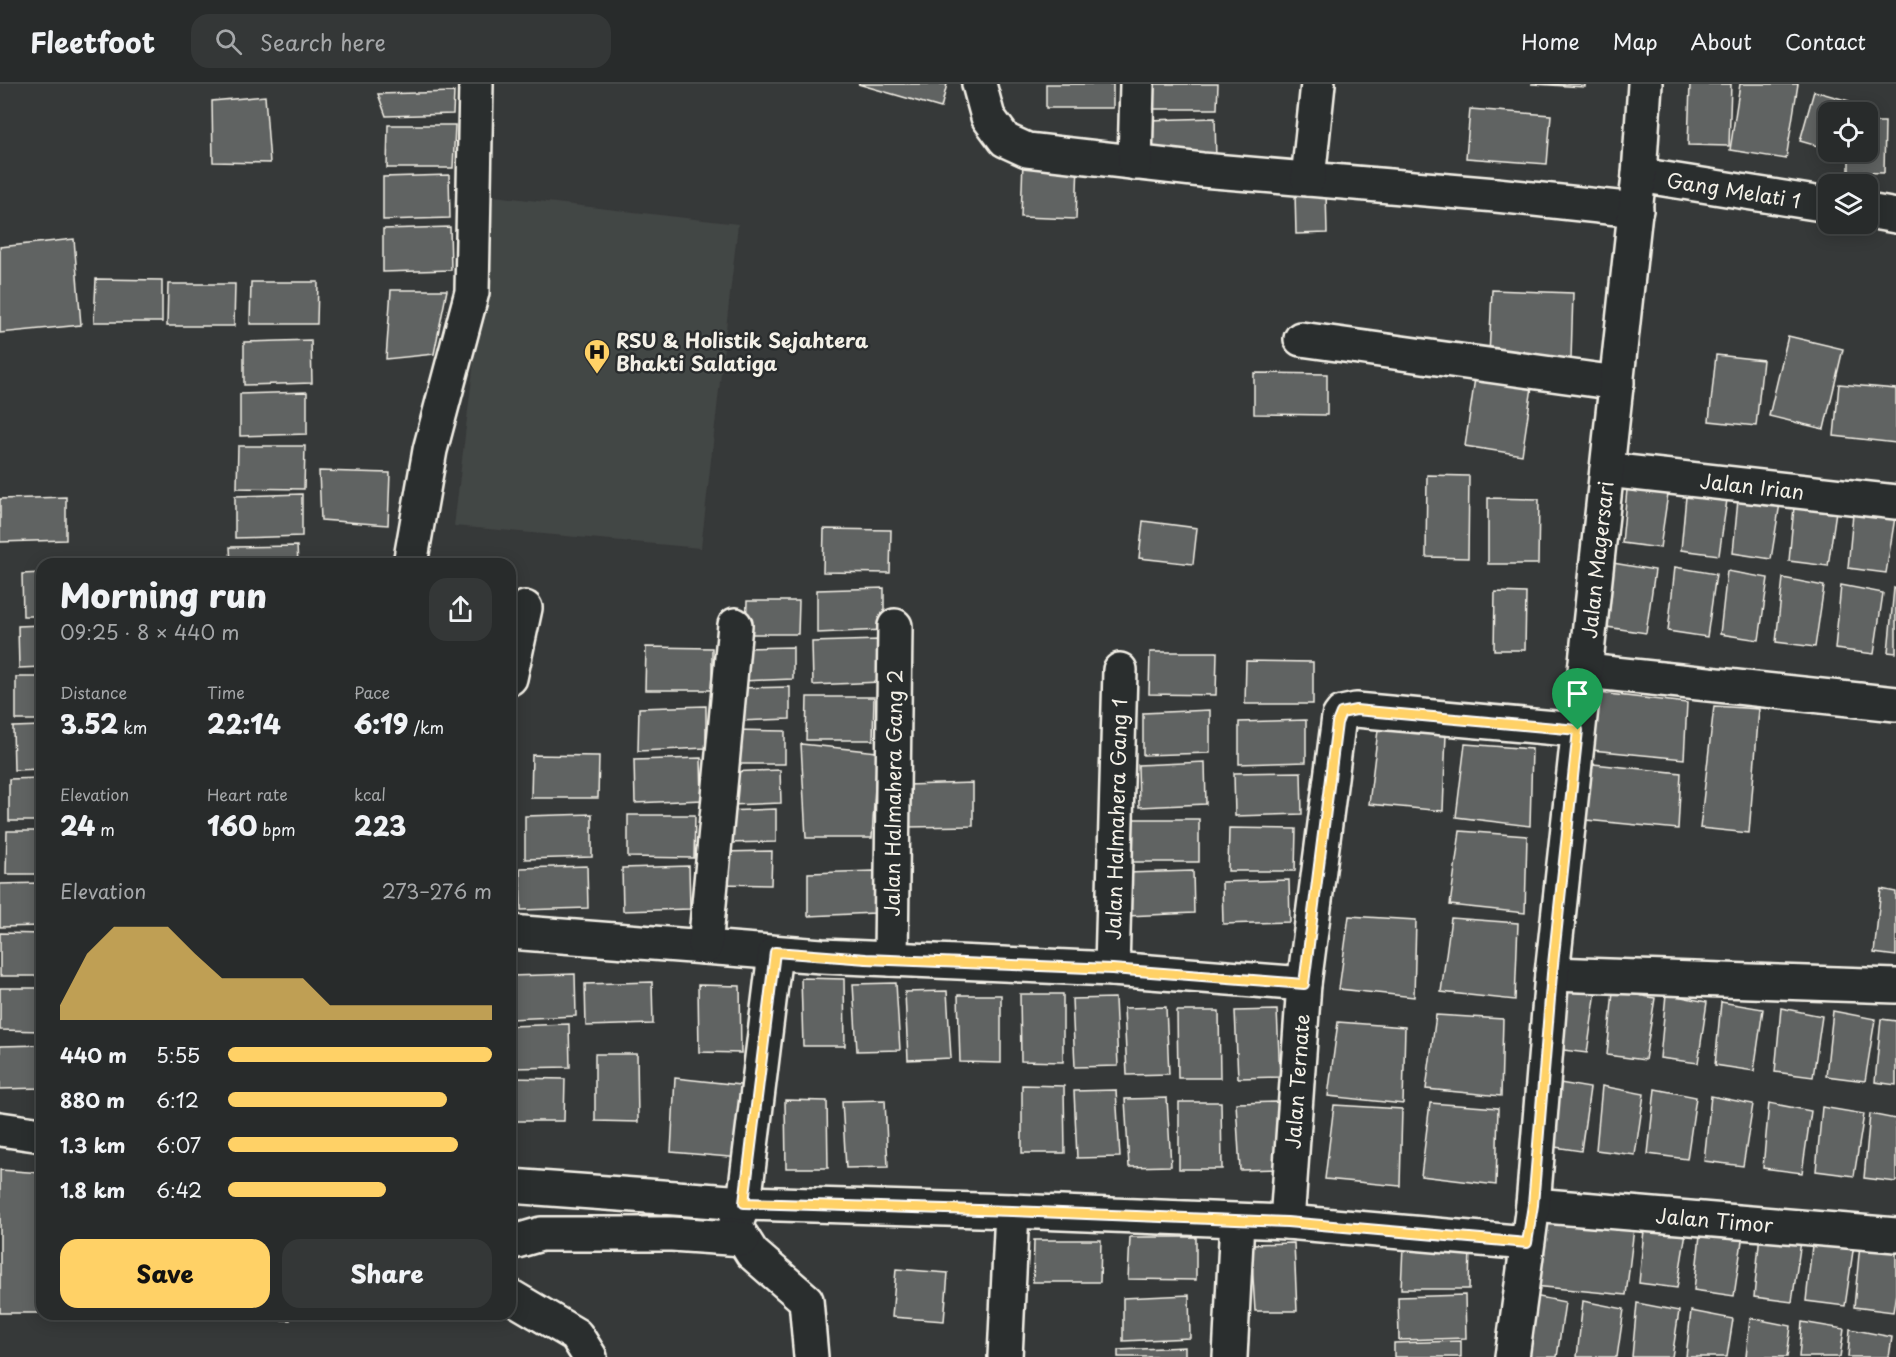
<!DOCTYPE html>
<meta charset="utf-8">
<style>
body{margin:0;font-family:"Playpen Sans",sans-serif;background:#343737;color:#f1f3f6;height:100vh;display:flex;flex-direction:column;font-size:22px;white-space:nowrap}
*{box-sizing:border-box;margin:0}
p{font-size:20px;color:#a5a7a9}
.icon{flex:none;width:33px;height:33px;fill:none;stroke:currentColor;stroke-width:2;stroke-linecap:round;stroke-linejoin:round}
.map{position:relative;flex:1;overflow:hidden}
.panel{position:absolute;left:36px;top:474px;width:480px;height:762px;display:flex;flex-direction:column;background:#282b2b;border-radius:18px;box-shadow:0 3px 15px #0003,0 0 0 2px #444747}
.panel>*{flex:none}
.buttons{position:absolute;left:1818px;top:18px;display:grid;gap:12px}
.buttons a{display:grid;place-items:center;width:60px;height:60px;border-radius:12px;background:#282b2b;box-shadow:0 3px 15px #0003,0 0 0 2px #444747;font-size:30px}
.pin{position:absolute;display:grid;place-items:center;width:51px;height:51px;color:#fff;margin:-62px -26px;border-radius:50% 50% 50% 0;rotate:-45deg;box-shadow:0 0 6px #0007}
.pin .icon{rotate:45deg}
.round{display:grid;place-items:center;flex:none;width:63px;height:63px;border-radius:18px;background:#343737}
.overview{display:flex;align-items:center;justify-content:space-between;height:102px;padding:0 24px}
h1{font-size:33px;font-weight:800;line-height:45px}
.stats{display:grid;grid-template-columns:repeat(3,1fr);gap:9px;height:102px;padding:6px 24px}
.stats div{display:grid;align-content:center}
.stats b{font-size:26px;font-weight:800}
.stats small{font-size:16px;font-weight:400}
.stats p{font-size:16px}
.chart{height:168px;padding:12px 24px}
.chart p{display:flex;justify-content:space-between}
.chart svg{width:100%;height:108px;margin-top:6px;fill:#ffd166;opacity:.7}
.button{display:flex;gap:12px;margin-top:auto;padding:12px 24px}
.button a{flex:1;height:69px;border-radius:18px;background:#ffd166;color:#111;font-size:24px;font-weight:800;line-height:69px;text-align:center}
.button a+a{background:#343737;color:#f1f3f6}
ul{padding:0 24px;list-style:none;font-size:20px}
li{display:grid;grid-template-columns:96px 72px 1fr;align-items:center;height:45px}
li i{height:15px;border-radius:8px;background:#ffd166}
header{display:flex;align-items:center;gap:36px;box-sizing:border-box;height:84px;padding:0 30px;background:#282b2b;border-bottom:2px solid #444747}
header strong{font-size:28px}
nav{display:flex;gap:33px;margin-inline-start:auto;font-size:21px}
.search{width:420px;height:54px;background:#343737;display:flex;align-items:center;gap:15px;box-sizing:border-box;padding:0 21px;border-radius:18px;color:#a5a7a9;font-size:22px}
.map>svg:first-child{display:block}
.built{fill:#434645}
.building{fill:#616362;stroke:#f4f1e8;stroke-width:1.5}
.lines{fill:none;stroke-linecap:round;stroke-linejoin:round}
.minor-casing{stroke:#f4f1e8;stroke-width:38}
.minor{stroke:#2a2d2e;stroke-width:33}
.route-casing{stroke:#fff;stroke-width:12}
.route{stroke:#ffd166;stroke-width:8}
.labels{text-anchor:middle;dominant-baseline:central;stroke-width:5;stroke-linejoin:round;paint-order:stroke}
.street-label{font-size:20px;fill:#f4f1e8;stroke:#2a2d2e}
.poi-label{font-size:20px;font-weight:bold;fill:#f4f1e8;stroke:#2a2d2e;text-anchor:start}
</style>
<header>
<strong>Fleetfoot</strong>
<div class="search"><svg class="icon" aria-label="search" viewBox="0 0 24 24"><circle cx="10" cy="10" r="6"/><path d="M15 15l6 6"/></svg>Search here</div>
<nav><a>Home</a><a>Map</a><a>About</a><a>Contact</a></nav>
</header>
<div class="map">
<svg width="1896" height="1273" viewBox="0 0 1896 1273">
<rect width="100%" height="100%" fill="#363939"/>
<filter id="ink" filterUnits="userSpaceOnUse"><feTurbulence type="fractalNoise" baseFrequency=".0167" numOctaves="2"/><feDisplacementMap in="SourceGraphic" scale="12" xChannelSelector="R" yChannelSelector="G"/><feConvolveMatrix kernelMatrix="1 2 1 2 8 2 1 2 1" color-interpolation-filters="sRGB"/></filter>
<g filter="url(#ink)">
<!-- built -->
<path class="built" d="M494,112L738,140L701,464L454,442Z"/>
<!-- building -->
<g class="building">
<path d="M858,0H947L941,24Z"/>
<rect x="1046" y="0" width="67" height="24"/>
<path d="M1151,0H1218L1217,25H1150Z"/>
<path d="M1531,0H1585V3Z"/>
<path d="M1690,0H1731L1729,62L1688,61Z"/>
<path d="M1740,0H1798L1786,75L1730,66Z"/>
<path d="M1814,7L1849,17L1845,28H1828V65L1800,57Z"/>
<path d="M454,8L453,30L386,32L378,10Z"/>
<path d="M265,12L270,79L213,78L212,17Z"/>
<path d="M1470,25L1551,31L1547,80L1466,74Z"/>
<path d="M1215,34L1216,76L1149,78L1148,36Z"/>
<path d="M1868,38H1885L1884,89L1849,88V68H1868Z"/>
<path d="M388,41H455L453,84H387Z"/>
<path d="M1023,76L1078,78L1076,135L1021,133Z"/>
<path d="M449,91L450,134L383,136V93Z"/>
<path d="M1326,107L1327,149L1296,150L1295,108Z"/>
<path d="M450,143L451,186L383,188V145Z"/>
<path d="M74,155L81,241L0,249V163Z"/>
<path d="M96,195L162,196V238H94Z"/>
<path d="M251,198H318L317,240H250Z"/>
<path d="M168,200H235L234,242H167Z"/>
<path d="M391,206H447L434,270L386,275Z"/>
<path d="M1492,206L1573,209L1571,275L1489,272Z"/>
<path d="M1788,252L1843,265L1824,345L1769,332Z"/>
<path d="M311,256L312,299L244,301V258Z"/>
<path d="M1716,271L1763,276L1756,342L1709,337Z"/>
<path d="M1254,289L1327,290V331L1254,330Z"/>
<path d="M1475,294L1532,303L1522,371L1465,362Z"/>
<path d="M1839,300L1896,305V359L1834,352Z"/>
<path d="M307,308V350L240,352V310Z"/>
<path d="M238,362H305L304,405L237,404Z"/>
<path d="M319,387L390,389L388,441L321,436Z"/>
<path d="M1427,391L1469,392L1468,474L1426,473Z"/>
<path d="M1628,395L1669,403L1660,464L1622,459Z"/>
<path d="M1687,402L1728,409L1719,471L1681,466Z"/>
<path d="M1739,405L1781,413L1771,475L1733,469Z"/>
<path d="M302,410V452L235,454V412Z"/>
<path d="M1795,412L1837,420L1828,482L1789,477Z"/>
<path d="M66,413V456L0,458V415Z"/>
<path d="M1488,414L1539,415L1538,480H1488Z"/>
<path d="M1854,419L1896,427L1886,489L1848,484Z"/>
<path d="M1143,437L1197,444L1193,480L1139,474Z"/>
<path d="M824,445L891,446L890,489L823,488Z"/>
<path d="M297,462L298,480H231L230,463Z"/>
<path d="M1613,479L1655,486L1646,549L1607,543Z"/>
<path d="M1675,483L1716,490L1707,553L1668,547Z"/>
<path d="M1727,487L1768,494L1759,556L1720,550Z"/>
<path d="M42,489V532H23L22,490Z"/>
<path d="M1783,494L1824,502L1815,563L1776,558Z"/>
<path d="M1841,501L1883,509L1874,570L1835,565Z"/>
<path d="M884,504V546L817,549V506Z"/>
<path d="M1894,504L1896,505V569L1888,568Z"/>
<path d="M1495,508L1526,509L1525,566H1494Z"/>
<path d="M747,517H799L798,550H746Z"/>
<path d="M42,541V583L19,584L18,542Z"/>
<path d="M879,556L880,598L813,601L812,558Z"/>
<path d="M646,563L712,564V606H645Z"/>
<path d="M793,563V595L741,597V564Z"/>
<path d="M1150,568H1217L1216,611L1149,610Z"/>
<path d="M1246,577L1313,578V620H1245Z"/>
<rect x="16" y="593" width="26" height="43"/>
<path d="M790,603V635L738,637V604Z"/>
<path d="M1599,609L1687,619L1684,675L1592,666Z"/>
<path d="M807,613H874L873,656H806Z"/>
<path d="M706,622V664L638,667L639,624Z"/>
<path d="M1714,622L1759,625L1749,749L1700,744Z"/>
<path d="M1210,626V669L1143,671V629Z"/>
<path d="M1306,636V678L1239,680V638Z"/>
<path d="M42,642V685L14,686L13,643Z"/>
<path d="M733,646L785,647V680H732Z"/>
<path d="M1378,646L1446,650L1443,727L1369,720Z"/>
<path d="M801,660L877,668L872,754H806Z"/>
<path d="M1465,660L1532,665L1530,742L1456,733Z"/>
<path d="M532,671L599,672L598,714H531Z"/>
<path d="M701,674L702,716L635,719L634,676Z"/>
<path d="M1205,678L1206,720L1139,723L1138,681Z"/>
<path d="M1593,680L1681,689L1678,745L1586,736Z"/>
<path d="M780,686L781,719L729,721L728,688Z"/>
<path d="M1301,688L1302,730L1235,732L1234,689Z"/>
<path d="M42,694V737H9V695Z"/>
<path d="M973,699V742L906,743V701Z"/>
<path d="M776,725V758L725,759L724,727Z"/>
<path d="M592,730V773L525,775V732Z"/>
<path d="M628,731H695L694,774L628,773Z"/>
<rect x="1132" y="735" width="67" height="43"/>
<path d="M1229,744L1296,745L1295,787H1228Z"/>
<path d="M7,747H42V790H6Z"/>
<path d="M1460,747L1527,752L1525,829L1450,821Z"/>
<path d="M772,767L771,801L719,800L720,768Z"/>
<path d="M587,782L588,824L521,826L520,784Z"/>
<path d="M689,782L690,825L623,827L622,784Z"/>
<path d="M875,787V829L808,832V789Z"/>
<path d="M1193,787L1194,829L1127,832L1126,789Z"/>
<path d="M1289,796L1290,838L1223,840L1222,798Z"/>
<path d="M42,799V842L0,843V800Z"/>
<path d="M1881,805L1896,808V872L1874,869Z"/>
<path d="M1349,832L1416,836L1414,913L1339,905Z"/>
<path d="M1451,834L1518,839L1515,916L1441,908Z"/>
<path d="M0,849L42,850V892H0Z"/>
<path d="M575,890L576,932L510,935V892Z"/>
<path d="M801,894L844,895L845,962H803Z"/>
<path d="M652,898L653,940L586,942L585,900Z"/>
<path d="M896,899L900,966L857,967L853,900Z"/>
<path d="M1555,900L1596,907L1587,969L1548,964Z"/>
<path d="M698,901L740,902L741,969L699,968Z"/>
<path d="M0,904H42V947L0,946Z"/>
<path d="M947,907L951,974L908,976L905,908Z"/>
<path d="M1613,907L1655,914L1645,976L1607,971Z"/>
<path d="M1020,910H1063V978L1021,977Z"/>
<path d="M1666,910L1707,918L1698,979L1660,974Z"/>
<path d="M958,911H1001V979L960,978Z"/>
<path d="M1115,914L1118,982L1075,983L1072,915Z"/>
<path d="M1721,918L1763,925L1754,987L1715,981Z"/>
<path d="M1166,923L1169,990L1127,991L1124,924Z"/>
<path d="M1781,924L1822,932L1813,993L1775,988Z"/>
<path d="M1277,926L1280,993L1238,994L1235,927Z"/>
<path d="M1177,927H1219L1220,994H1178Z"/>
<path d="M1833,927L1875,935L1865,997L1826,992Z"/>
<path d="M1436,931L1503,935L1501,1012L1426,1005Z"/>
<path d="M1881,935L1896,937V1001L1875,998Z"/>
<path d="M1338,938L1405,943L1403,1020L1328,1012Z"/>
<path d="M569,940L570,983L510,984V942Z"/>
<path d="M42,961V1004L0,1005V962Z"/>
<path d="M595,970H637L638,1038L595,1037Z"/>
<path d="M510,994L565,995L564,1037H510Z"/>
<path d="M675,994L749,1002L741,1074L671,1068Z"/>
<path d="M1548,997L1590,1004L1581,1067L1542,1061Z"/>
<path d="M1022,1001L1064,1002L1065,1069H1022Z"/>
<path d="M1602,1002L1644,1010L1635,1071L1596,1066Z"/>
<path d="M1655,1005L1696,1013L1687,1075L1648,1070Z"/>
<path d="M1116,1006L1120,1073L1077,1074L1074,1007Z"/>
<path d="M1711,1012L1753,1020L1743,1082L1704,1077Z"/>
<path d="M1167,1014L1171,1082L1129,1083L1125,1015Z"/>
<path d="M785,1016L827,1017L828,1084H786Z"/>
<path d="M885,1016L888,1083L846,1084L842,1017Z"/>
<path d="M1179,1018H1221L1222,1085H1179Z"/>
<path d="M1278,1018L1282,1085L1240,1086L1236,1019Z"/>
<path d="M1430,1019L1498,1024L1496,1101L1421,1092Z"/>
<path d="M1769,1019L1811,1027L1802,1089L1763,1084Z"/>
<path d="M1334,1021L1402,1025L1400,1102L1325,1095Z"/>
<path d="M1822,1023L1864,1030L1854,1092L1816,1087Z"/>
<path d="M1870,1030L1896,1035V1098L1864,1094Z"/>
<path d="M0,1086L42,1089V1229H0Z"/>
<path d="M1541,1127L1635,1136L1626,1211L1534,1202Z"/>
<path d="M1645,1135L1687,1142L1677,1204L1639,1199Z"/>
<path d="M1701,1142L1743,1150L1734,1212L1694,1206Z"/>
<path d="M1760,1149L1801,1157L1792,1218L1754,1213Z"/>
<path d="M1813,1152L1854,1160L1845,1222L1806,1217Z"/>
<path d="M1130,1153H1196V1196L1128,1195Z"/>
<path d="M1034,1156H1101L1100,1198H1033Z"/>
<path d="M1294,1159L1297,1227H1255L1251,1160Z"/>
<path d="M1860,1160L1896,1166V1209L1893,1228L1854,1223Z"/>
<path d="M1403,1162L1470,1163L1469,1205H1401Z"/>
<path d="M896,1185L948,1189L944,1237L892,1233Z"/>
<path d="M1524,1210L1565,1218L1557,1273H1518Z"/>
<path d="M1189,1211L1190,1254L1123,1257V1214Z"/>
<path d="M1465,1211L1466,1254L1399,1256L1398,1213Z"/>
<path d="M1583,1217L1624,1225L1617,1273H1577Z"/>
<path d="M1637,1219L1679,1227L1672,1273H1632Z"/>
<path d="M1691,1227L1733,1235L1727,1273H1686Z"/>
<path d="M158,1230H290V1236L158,1234Z"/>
<path d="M1750,1234L1791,1242L1787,1273H1746Z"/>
<path d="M1802,1238L1844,1245L1840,1273H1799Z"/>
<path d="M1850,1245L1892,1253L1889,1273H1848Z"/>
<path d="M1461,1257V1273H1394V1259Z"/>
<path d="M1185,1263V1273H1118V1266Z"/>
</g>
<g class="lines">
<!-- minor casing -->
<g class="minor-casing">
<g id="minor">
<path d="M979,0L988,33L1005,56L1027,66L1202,86L1496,111L1636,126"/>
<path d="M1135,79L1137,0"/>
<path id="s1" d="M1639,91L1828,121"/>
<path d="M1308,95L1318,0"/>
<path d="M1868,127L1896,132"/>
<path d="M1301,255L1617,299"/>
<path id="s2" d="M1607,386L1896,418"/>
<path d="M410,480L430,366L472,208L476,0"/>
<path d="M1586,587L1896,620"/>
<path d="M510,594L525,524"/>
<path d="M510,848L822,872L1112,885L1304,900"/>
<path d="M705,863L735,541"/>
<path d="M775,869L744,1119L735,1142L752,1169L806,1216L811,1273"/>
<path id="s3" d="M891,875L895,542"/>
<path id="s4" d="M1112,885L1120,586"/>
<path d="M1552,890L1896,902"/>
<path d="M0,1045L42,1051"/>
<path d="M510,1102L744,1119L1012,1127L1287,1138L1527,1159"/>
<path id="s5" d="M1533,1121L1896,1151"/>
<path id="s6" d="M1287,1138L1304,900L1339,633L1342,629L1356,626L1578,646"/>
<path d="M510,1159L541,1150H672L743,1155"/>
<path d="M510,1212L576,1251L590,1273"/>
<path d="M1005,1273L1012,1127"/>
<path d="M1230,1273L1237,1137"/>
<path id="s7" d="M1512,1273L1533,1121L1552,890L1639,91L1645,0"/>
</g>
</g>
<!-- minor -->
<use href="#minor" class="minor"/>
</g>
</g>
<g class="lines" filter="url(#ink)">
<!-- route casing -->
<g class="route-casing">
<path id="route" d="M1356,626L1578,646L1552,890L1533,1121L1527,1159L1287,1138L1012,1127L744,1119L775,868L866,875L1112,885L1304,900L1337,639L1341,629Z"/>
</g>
<!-- route -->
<use href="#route" class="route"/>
</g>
<!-- icons -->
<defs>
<g id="hospital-pin" transform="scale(1.35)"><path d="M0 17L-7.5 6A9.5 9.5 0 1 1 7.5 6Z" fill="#ffd166" stroke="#2a2d2e"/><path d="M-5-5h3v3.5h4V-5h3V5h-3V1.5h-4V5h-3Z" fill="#111"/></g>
</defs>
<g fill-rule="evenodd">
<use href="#hospital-pin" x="597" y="268"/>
</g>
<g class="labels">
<!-- street labels -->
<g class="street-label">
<text stroke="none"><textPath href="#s1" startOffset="96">Gang Melati 1</textPath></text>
<text stroke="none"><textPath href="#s2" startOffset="146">Jalan Irian</textPath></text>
<text stroke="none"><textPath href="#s7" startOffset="802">Jalan Magersari</textPath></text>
<text stroke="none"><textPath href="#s3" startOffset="166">Jalan Halmahera Gang 2</textPath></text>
<text stroke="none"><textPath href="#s4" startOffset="150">Jalan Halmahera Gang 1</textPath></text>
<text stroke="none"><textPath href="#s6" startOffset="141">Jalan Ternate</textPath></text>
<text stroke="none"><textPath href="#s5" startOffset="182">Jalan Timor</textPath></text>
</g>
<!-- poi labels -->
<g class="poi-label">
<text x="616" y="256">RSU &amp; Holistik Sejahtera<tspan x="616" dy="23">Bhakti Salatiga</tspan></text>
</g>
</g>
</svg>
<div class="buttons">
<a><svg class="icon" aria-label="locate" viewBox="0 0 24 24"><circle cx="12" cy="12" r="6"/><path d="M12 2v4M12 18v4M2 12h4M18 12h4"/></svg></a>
<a><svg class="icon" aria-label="layers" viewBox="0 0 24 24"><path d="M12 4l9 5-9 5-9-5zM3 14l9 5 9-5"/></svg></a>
</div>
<div class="pin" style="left:1578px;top:646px;background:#1e9e55"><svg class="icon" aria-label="arrive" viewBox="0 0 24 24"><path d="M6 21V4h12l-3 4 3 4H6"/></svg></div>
<section class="panel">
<div class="overview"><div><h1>Morning run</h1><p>09:25 · 8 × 440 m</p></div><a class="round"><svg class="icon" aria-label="share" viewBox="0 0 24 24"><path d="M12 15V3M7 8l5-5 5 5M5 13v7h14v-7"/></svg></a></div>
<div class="stats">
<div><p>Distance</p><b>3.52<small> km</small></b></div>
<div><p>Time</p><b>22:14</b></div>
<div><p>Pace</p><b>6:19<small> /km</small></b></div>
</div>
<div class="stats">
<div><p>Elevation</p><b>24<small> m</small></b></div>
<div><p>Heart rate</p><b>160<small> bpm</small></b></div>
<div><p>kcal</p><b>223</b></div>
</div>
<div class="chart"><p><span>Elevation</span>273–276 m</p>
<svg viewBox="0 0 160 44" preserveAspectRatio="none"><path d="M0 44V38L10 17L20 6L30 6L40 6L50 17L60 27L70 27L80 27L90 27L100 38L110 38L120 38L130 38L140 38L150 38L160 38V44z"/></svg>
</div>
<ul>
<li><b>440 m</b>5:55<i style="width:100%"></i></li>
<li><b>880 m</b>6:12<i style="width:83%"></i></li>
<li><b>1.3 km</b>6:07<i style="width:87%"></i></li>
<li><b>1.8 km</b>6:42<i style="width:60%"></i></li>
</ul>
<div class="button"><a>Save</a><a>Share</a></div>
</section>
</div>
